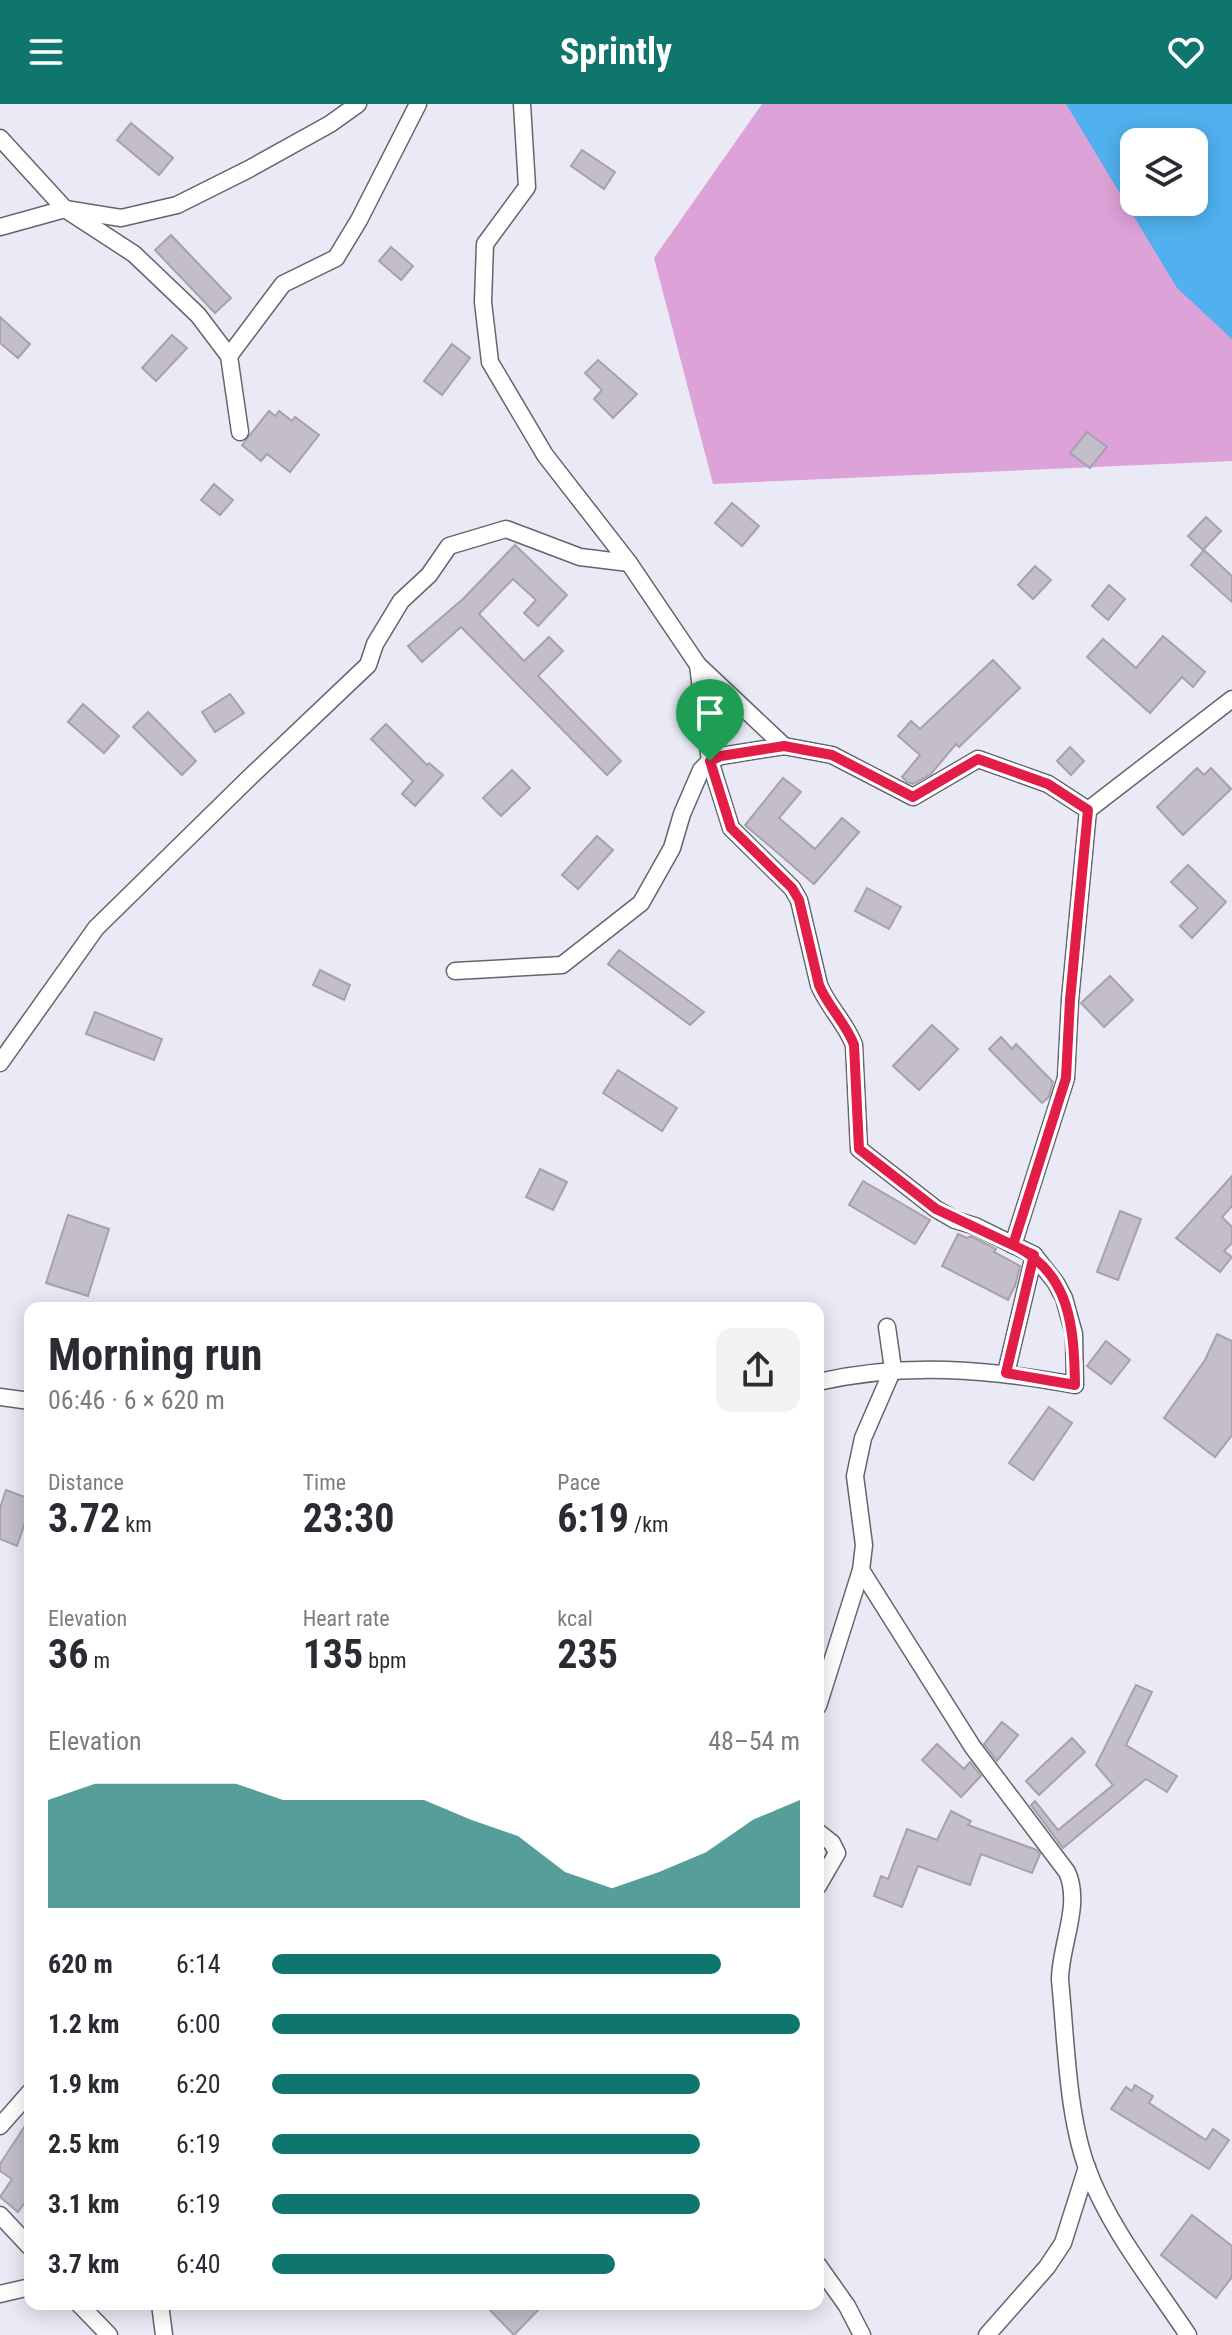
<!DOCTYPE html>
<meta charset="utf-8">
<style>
body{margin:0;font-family:"Roboto Condensed",sans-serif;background:#f2f2f3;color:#2b2b33;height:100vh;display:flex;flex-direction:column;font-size:30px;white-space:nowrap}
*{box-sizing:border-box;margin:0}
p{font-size:26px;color:#7c7c81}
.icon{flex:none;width:44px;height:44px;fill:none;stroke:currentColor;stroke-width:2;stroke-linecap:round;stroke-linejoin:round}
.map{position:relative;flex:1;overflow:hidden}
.details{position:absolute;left:24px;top:1198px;width:800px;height:1008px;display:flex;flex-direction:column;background:#fff;border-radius:16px;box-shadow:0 4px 20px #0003}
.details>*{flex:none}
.buttons{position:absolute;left:1120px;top:24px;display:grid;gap:16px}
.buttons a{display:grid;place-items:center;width:88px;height:88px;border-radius:16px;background:#fff;box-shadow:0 4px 20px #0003;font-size:40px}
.pin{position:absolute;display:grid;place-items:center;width:68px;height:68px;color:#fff;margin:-82px -34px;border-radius:50% 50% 50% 0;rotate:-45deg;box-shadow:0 0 8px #0007}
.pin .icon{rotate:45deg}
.round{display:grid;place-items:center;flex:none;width:84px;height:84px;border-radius:16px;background:#f2f2f3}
.overview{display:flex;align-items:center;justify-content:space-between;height:136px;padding:0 24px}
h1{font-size:44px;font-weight:700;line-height:60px}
.metrics{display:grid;grid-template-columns:repeat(3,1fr);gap:12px;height:136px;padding:8px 24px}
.metrics div{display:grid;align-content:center}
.metrics b{font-size:40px;font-weight:700}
.metrics small{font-size:22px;font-weight:400}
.metrics p{font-size:22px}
.chart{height:224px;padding:16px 24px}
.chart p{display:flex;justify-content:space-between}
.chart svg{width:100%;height:144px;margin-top:8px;fill:#0f766e;opacity:.7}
ul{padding:0 24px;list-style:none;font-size:26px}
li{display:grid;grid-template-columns:128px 96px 1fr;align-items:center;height:60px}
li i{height:20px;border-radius:10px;background:#0f766e}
header{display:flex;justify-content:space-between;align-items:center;height:104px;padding:0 24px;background:#0f766e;color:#fff;font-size:36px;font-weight:700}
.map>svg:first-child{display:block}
.green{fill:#dda2d7;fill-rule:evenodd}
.water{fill:#50b1ee;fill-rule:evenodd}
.building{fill:#c3bec9;stroke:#a6a2ac;stroke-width:2}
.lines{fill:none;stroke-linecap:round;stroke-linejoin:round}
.minor-casing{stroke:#64646e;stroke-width:19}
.minor{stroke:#fff;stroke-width:16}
.route-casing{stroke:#fff;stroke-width:16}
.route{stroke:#e11d48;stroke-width:10}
</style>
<header><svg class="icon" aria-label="menu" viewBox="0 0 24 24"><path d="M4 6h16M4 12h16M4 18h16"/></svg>Sprintly<svg class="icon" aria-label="heart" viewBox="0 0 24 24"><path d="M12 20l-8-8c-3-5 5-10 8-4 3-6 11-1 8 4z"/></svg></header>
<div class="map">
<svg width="1232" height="2231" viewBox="0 0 1232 2231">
<rect width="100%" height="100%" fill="#eaeaf6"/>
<!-- green -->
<path class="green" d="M762,0H1232V357L713,380L654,154ZM1134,38H1194V98H1134Z"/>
<!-- water -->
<path class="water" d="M1066,0H1232V235L1177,184ZM1134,38H1194V98H1134Z"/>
<!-- building -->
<g class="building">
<path d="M131,19L173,54L159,71L117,36Z"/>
<path d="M582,46L615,68L604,85L571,62Z"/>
<path d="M171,131L231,194L215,209L155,146Z"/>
<path d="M391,143L413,162L401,176L379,157Z"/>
<path d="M0,213L30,240L18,254L0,239Z"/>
<path d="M172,231L187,244L156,277L142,264Z"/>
<path d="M452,240L470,254L442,291L424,277Z"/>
<path d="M598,256L637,290L613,314L594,295L602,286L585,269Z"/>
<path d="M269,307L275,312L279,307L292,317L295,313L319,331L290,368L267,350L261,357L242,341Z"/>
<path d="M1087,328L1107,343L1090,364L1070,349Z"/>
<path d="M214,380L233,396L220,411L201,396Z"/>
<path d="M732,399L759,422L742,442L715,419Z"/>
<path d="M1206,413L1221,427L1203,446L1188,432Z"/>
<path d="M515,441L567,491L538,522L524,509L536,496L513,475L479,510L524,557L549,533L563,547L538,572L621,657L607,671L461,523L422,558L408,542L463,495Z"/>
<path d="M1204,446L1232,472V498L1191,461Z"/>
<path d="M1035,462L1051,476L1033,495L1018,481Z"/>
<path d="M1109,481L1125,495L1108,516L1092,502Z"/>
<path d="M1163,532L1205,568L1193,583L1182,573L1150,609L1087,553L1103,535L1136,564Z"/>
<path d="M993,556L1020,584L959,643L956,640L931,670L913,680L907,678L902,673L920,651L898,632L911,617L920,625Z"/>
<path d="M230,590L244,609L215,628L202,608Z"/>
<path d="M83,600L119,632L104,649L68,618Z"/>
<path d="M148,608L196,657L182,671L133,623Z"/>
<path d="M386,620L427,661L429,659L443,671L415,702L402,690L413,677L371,635Z"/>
<path d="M1070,643L1084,657L1071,671L1057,657Z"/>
<path d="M1197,664L1204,671L1211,664L1231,685L1183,731L1157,703Z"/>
<path d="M512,666L530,684L501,712L483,694Z"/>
<path d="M783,674L801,688L779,714L815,745L842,714L859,728L814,780L745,721Z"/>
<path d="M597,732L613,746L578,785L562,771Z"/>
<path d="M1188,761L1226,798L1192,834L1180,822L1198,804L1171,778Z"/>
<path d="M867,784L901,803L889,825L855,807Z"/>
<path d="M619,846L704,908L690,921L608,860Z"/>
<path d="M320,866L350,881L344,896L313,881Z"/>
<path d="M1110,872L1133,896L1104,923L1081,899Z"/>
<path d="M95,908L162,935L154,956L86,930Z"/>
<path d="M932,921L958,945L919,986L893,962Z"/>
<path d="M1001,933L1012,945L1016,940L1053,978L1049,993L1042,999L989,945Z"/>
<path d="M618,966L677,1004L662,1027L603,989Z"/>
<path d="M540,1065L567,1078L553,1106L526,1093Z"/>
<path d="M1232,1072V1102L1222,1113L1232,1123V1139L1224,1147L1232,1153L1220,1168L1176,1134Z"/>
<path d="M863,1077L930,1116L915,1140L849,1101Z"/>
<path d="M1120,1107L1141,1115L1118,1176L1097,1168Z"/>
<path d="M68,1111L109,1125L88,1192L46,1179Z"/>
<path d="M958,1130L967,1134L971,1132L996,1145L994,1148L1020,1162L1015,1182L1008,1196L942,1162Z"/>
<path d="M1217,1230L1232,1237V1331L1215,1353L1164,1314L1205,1256Z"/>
<path d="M1106,1237L1130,1256L1111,1280L1087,1262Z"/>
<path d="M1049,1303L1072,1319L1033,1376L1009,1359Z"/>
<path d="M6,1386L30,1395V1404L17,1442L0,1435V1404Z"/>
<path d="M1136,1581L1152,1588L1126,1641L1177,1672L1167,1688L1146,1675L1063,1744L1031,1701L1035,1697L1058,1726L1113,1681L1096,1661Z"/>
<path d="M1002,1618L1018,1631L997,1657L984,1640Z"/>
<path d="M1072,1634L1085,1648L1039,1691L1026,1677Z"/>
<path d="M937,1640L964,1665L970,1658L981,1672L961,1693L922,1656Z"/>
<path d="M951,1707L971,1717L968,1721L1037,1746L1040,1750L1032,1769L981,1750L970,1781L918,1762L902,1803L874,1792L881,1772L888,1775L907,1725L937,1736Z"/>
<path d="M1135,1981L1153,1992L1149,1999L1206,2036L1213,2025L1229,2036L1209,2065L1111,2005L1126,1983L1132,1987Z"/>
<path d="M30,2014V2092L18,2108L0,2093L12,2075L0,2067V2060Z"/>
<path d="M1192,2111L1232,2142V2173L1216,2194L1161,2151Z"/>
<path d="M484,2200H544L514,2231Z"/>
</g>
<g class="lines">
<!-- minor casing -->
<g class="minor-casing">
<g id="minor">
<path d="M522,0L527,83L485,140L483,198L490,258L545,351L629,459L698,561L784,642"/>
<path d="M0,34L65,105L134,150L198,211L229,252L240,328"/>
<path d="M0,123L65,105L121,114L177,101L249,65L330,20L358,0"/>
<path d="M229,252L283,180L336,154L359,116L418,0"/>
<path d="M698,561L710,657L731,724L792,784L799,796L819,881C828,903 846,919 854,941L859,1045L936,1105L955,1116L975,1122L1034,1151L1056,1179L1064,1194L1074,1230L1075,1281C987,1265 906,1258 818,1278"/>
<path d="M455,867L562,861L641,799L672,744L682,710L701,666L710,657L721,652L784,642L832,651L913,693L978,655L1048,680L1088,706"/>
<path d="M0,959L96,824L249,674L368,561L375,540L401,497L429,471L449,442L506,425L580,453L629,459"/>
<path d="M1013,1141L1066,974L1070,896L1088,706L1232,595"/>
<path d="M1006,1269L1034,1151"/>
<path d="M0,1293L30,1297"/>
<path d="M861,1466L972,1642L1067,1768C1082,1801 1060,1841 1060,1876C1066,1935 1067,2009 1087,2064C1109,2124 1153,2178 1188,2231"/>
<path d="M818,1602L861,1466L864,1441L855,1372L863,1334L893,1265L887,1223"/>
<path d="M818,1728L832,1739L837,1749L818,1782"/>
<path d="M0,2022L30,1988"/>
<path d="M0,2111L30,2143"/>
<path d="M818,2161L847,2202L862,2231"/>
<path d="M0,2190L30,2183"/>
<path d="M79,2200L109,2231"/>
<path d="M160,2200L164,2231"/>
<path d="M987,2231L1047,2163L1063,2139L1087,2063"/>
</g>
</g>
<!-- minor -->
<use href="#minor" class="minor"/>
</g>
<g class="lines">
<!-- route casing -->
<g class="route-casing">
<path id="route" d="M710,657L731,724L792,784L799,796L819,881C828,903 846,919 854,941L859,1045L936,1105L1034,1151L1006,1269L1075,1281C1074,1225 1071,1168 1013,1141L1066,974L1070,896L1088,706L1048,680L978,655L913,693L832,651L784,642L721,652L710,657"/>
</g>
<!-- route -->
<use href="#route" class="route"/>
</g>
</svg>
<div class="buttons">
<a><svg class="icon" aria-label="layers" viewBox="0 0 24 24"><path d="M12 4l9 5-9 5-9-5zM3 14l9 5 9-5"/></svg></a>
</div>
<div class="pin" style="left:710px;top:657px;background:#1e9e55"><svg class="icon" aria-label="arrive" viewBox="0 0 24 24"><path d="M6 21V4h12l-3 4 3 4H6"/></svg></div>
<section class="details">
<div class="overview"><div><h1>Morning run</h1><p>06:46 · 6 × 620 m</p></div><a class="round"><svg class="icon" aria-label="share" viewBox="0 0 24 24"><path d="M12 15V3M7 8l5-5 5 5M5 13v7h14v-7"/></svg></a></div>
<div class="metrics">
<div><p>Distance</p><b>3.72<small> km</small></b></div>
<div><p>Time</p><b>23:30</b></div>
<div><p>Pace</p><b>6:19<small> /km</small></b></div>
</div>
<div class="metrics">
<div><p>Elevation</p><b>36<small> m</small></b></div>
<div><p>Heart rate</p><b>135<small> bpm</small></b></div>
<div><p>kcal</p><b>235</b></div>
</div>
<div class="chart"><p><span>Elevation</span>48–54 m</p>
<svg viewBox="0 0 160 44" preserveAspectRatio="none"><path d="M0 44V11L10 6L20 6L30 6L40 6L50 11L60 11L70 11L80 11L90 17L100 22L110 33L120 38L130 33L140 27L150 17L160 11V44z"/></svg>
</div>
<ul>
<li><b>620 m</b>6:14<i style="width:85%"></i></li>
<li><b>1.2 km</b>6:00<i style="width:100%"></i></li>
<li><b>1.9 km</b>6:20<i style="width:81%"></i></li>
<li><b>2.5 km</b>6:19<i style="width:81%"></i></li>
<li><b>3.1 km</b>6:19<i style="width:81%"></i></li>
<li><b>3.7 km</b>6:40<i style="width:65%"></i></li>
</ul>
</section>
</div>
